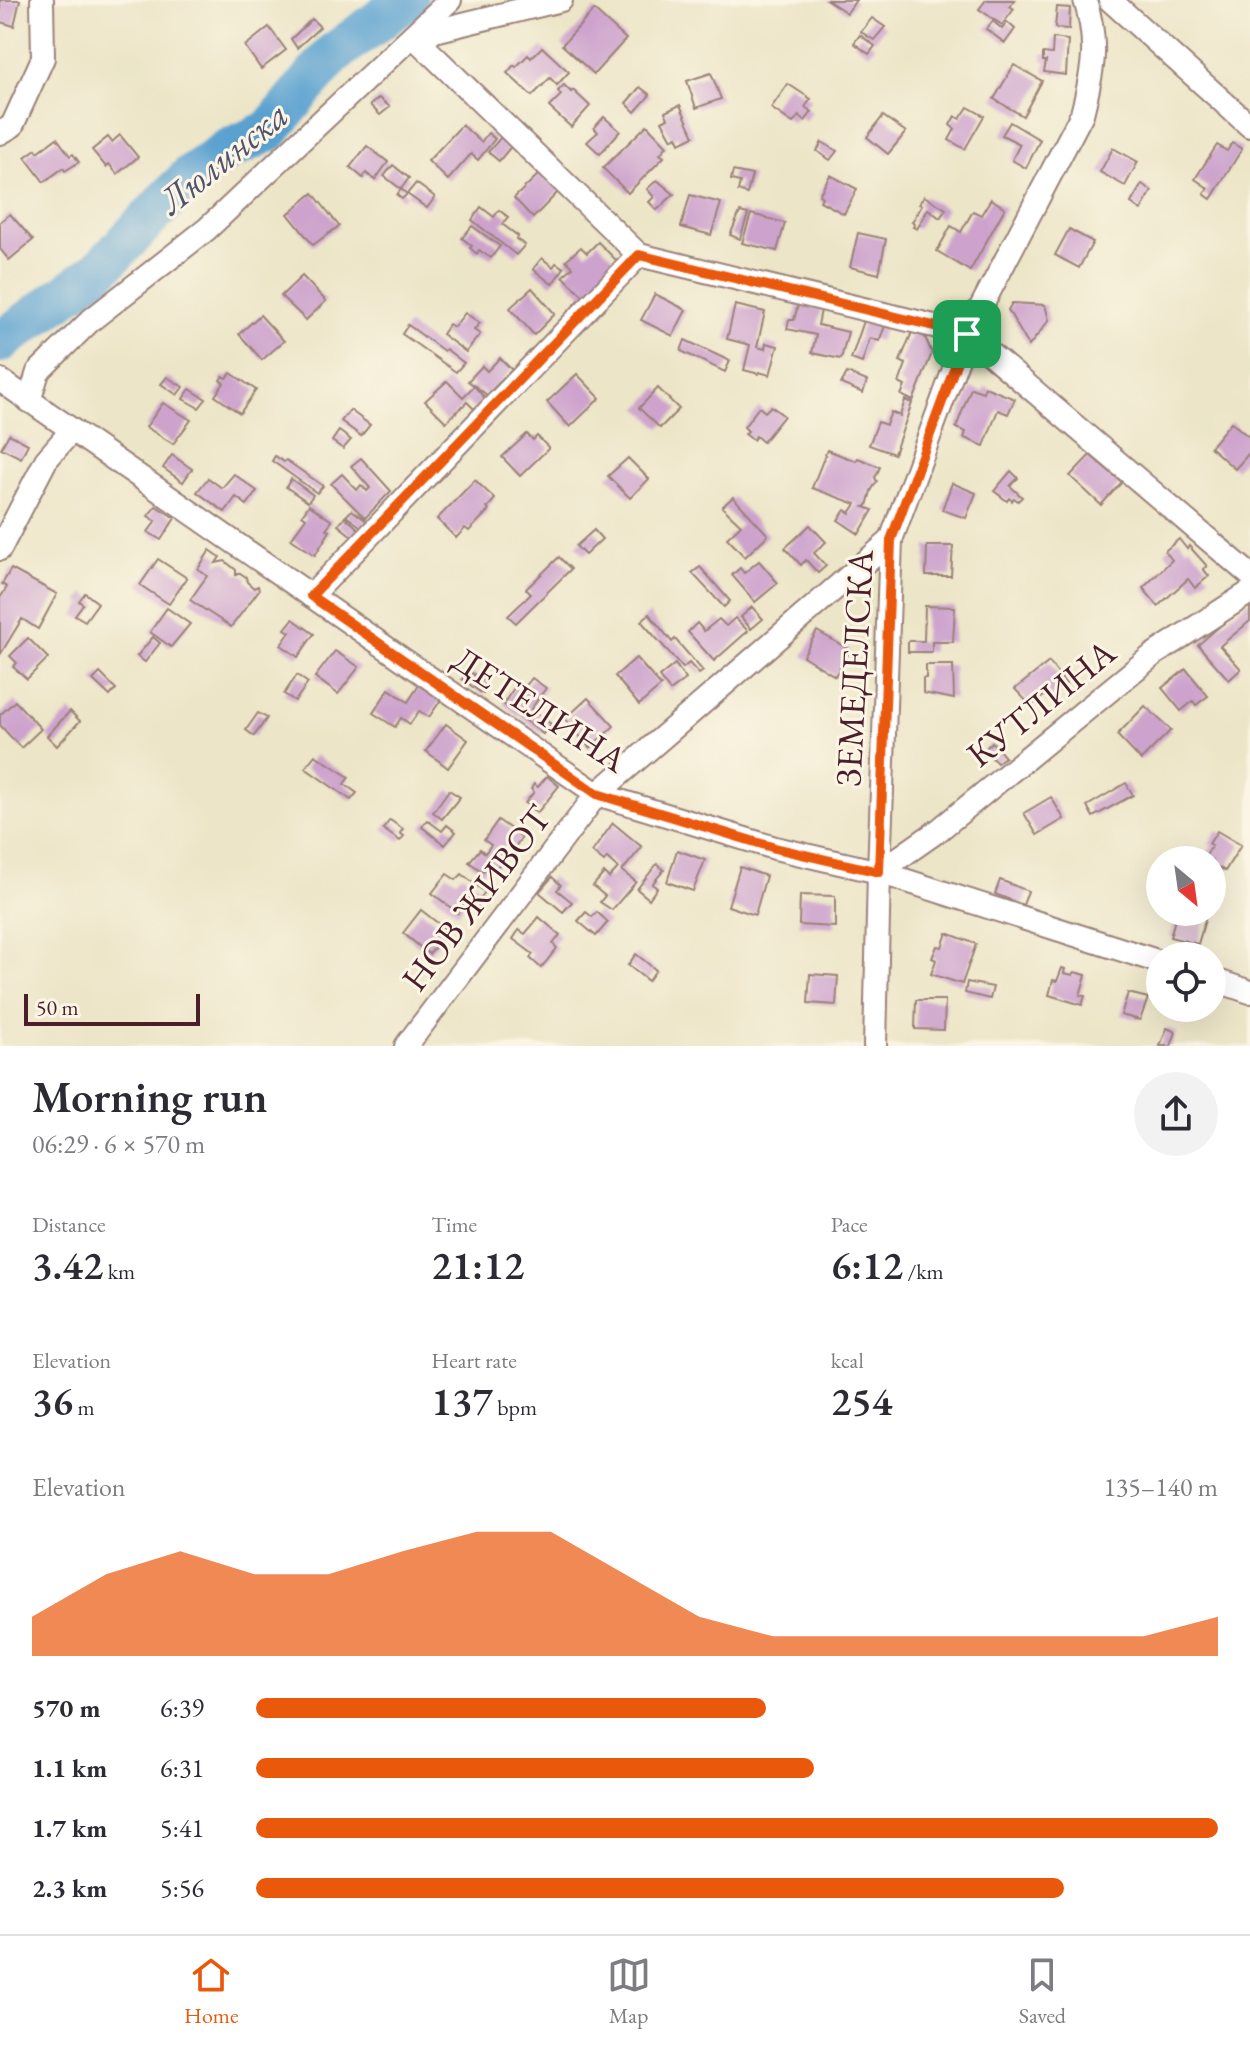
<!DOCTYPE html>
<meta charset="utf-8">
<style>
body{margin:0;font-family:"EB Garamond",serif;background:#f2f2f3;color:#2b2b33;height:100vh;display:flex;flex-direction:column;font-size:30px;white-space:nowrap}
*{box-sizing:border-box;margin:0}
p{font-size:26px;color:#7c7c81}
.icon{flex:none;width:44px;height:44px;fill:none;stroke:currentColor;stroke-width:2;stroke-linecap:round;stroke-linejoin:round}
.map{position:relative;height:1046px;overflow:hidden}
.drawer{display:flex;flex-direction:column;background:#fff;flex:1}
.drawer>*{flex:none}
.needle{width:52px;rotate:151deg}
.buttons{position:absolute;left:1146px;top:846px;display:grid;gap:16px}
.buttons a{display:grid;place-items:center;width:80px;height:80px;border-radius:50%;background:#fff;box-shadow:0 8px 32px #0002;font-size:40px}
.scale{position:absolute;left:24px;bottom:20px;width:176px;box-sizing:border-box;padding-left:8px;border:4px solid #4a1f2b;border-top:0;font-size:22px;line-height:28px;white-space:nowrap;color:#4a1f2b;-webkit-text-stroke:6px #fcf5e5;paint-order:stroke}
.pin{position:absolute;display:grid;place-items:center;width:68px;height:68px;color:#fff;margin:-34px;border-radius:16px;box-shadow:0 4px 12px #0006}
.round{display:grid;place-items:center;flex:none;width:84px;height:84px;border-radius:42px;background:#f2f2f3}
.overview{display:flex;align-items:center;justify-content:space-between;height:136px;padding:0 32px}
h1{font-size:44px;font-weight:600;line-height:60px}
.stats{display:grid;grid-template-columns:repeat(3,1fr);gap:12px;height:136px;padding:8px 32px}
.stats div{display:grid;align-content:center}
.stats b{font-size:40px;font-weight:600}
.stats small{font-size:22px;font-weight:400}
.stats p{font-size:22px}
.chart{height:224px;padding:16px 32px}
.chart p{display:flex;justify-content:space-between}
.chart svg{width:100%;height:144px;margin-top:8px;fill:#ea580c;opacity:.7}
ul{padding:0 32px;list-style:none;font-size:26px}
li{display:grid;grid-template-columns:128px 96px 1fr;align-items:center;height:60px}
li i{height:20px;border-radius:10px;background:#ea580c}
.tabs{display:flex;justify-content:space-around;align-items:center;height:112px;border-top:2px solid #e1e1e2;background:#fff;font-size:22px;color:#7c7c81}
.tabs a{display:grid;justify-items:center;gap:4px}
.tabs .selected{color:#ea580c}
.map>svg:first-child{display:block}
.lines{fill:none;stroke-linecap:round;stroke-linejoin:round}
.river{stroke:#5aa1d0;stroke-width:42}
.building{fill:#cda3cd}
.minor-casing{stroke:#9b8279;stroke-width:26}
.minor{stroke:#fff;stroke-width:22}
.route-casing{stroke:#fff;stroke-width:16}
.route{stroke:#ea580c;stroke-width:10}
.labels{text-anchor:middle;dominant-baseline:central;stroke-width:6;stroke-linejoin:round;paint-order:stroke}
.street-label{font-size:36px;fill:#4a1f2b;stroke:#fcf5e5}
.water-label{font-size:38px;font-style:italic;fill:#50536d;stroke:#fcf5e5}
</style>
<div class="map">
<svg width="1250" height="1046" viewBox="0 0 1250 1046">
<rect width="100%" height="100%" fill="#fcf5e5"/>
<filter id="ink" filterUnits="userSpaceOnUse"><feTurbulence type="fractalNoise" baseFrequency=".0125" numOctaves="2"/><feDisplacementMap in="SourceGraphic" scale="16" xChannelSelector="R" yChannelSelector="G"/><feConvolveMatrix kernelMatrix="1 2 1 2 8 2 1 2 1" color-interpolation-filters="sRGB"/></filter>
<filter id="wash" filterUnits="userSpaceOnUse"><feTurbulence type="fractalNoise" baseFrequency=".006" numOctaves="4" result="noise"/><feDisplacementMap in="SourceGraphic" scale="32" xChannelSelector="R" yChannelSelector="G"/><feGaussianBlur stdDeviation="1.8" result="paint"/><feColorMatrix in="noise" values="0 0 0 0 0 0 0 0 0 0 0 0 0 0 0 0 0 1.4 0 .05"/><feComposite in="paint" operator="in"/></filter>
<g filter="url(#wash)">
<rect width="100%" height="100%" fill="#ece5c7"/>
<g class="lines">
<!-- river -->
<path class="river" d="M0,342L98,271L190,176L227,150L269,131L333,54L407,0"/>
</g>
<g id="blocks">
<!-- building -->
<g class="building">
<path d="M0,0H20L14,26L0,22Z"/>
<path d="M827,0H856L847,13Z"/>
<path d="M986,0H1015L1010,6L1014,9L1002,25L979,9Z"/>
<path d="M1057,7L1070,8L1069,29L1055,28Z"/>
<path d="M594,10L626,39L594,74L562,45Z"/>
<path d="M872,18L885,27L874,40L861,32Z"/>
<path d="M312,19L320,27L297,48L291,39Z"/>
<path d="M993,21L1002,29L1007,22L1015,29L1005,43L986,29Z"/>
<path d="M269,27L286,50L261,69L245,46Z"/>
<path d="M860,35L875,46L869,54L854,43Z"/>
<path d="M1053,38L1068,40L1066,75L1044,72L1046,61H1043V53L1052,54Z"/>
<path d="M542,47L569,72L557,85L550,78L532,96L507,73L514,65L516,67L528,55L531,58Z"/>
<path d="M1014,65L1042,81L1023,116L994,99Z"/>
<path d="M711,73L721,99L696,108L687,81Z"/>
<path d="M788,84L811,99L805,107L812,112L805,121L799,116L793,123L771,108Z"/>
<path d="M564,85L571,92L573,90L590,106L571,127L549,107L561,95L558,91Z"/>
<path d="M640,87L650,95L635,112L626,103Z"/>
<path d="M379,98L390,107L380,115L370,105Z"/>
<path d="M680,105L694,136L680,143L677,136L672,139L662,121L668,118L665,112Z"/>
<path d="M968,107L984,116L965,149L949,140L955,129L950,125L955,116L960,119Z"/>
<path d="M883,116L906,132L888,154L867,137Z"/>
<path d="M604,117L620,131L600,154L587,142L598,132L594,128Z"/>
<path d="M1010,122L1040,140L1026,168L1012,160L1020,144L1002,135Z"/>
<path d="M462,125L481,142L488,133L495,139L478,160L471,154L448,180L428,161Z"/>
<path d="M647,125L667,146L660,154L664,157L628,193L603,168Z"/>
<path d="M120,135L138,157L117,174L109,164L106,167L92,150L108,137L112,142Z"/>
<path d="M503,135L513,144L499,161L488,152Z"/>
<path d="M57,138L70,156L73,154L79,162L65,171L63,168L44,182L25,157L36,149L38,152Z"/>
<path d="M822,142L837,151L830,160L817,151Z"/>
<path d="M1232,143L1242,149L1211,199L1204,194L1208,188L1195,179L1217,145L1227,151Z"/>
<path d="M367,146L388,162L375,180L366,173L363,178L350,167Z"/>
<path d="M1113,148L1138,162L1125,186L1100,172Z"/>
<path d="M393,165L409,178L401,189L384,176Z"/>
<path d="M733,171L752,175L747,194L738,191L740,182L731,180Z"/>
<path d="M541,172L560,190L533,218L514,198Z"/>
<path d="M830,175L857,189L844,214L820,201L822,197L819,195Z"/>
<path d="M657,180L674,194L657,210L649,202L654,197L647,189Z"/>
<path d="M416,183L435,197L427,208L407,194L402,199L397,195L401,189L407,194Z"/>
<path d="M1142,184L1152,191L1141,210L1131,203Z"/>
<path d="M313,193L339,226L313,245L288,214Z"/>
<path d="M690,195L721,203L711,235L681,227Z"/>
<path d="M924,196L946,209L940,218L928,209L917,229L913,227L915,223L912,222L922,205L919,204Z"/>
<path d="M991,199L1005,208L970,271L937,251L951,226L961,232L973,211L981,215Z"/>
<path d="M481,207L494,217L499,210L508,217L502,224L518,236L516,239L525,245L516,255L472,220Z"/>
<path d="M740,212L748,214L740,239L730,235Z"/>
<path d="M10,214L33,240L9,260L0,249V222Z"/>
<path d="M751,214L785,223L777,251L742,243Z"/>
<path d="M472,226L500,246L491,258L479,250L477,254L470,248L472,246L462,238Z"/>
<path d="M1069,229L1093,242L1079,268L1055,255Z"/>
<path d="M858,233L886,239L879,274L850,267Z"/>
<path d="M598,242L619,263L585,298L563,276L573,267L566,260L581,247L587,253Z"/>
<path d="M542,258L553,267L556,263L564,268L552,284L533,269Z"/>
<path d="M302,276L326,301L306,320L281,296Z"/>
<path d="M532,288L555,314L534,335L510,308Z"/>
<path d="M655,294L686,310L673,336L641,320Z"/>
<path d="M1012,303L1045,305L1049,320L1029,346L1008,310Z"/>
<path d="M735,305L765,312L757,347L765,349L766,343L778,346L770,375L759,372V374L744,370L750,345L727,339Z"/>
<path d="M798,305L821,310L818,325L848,332L841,359L812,353L816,335L787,329L789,320H794Z"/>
<path d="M465,313L480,323L474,330L480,334L466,352L442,334L449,324L454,327Z"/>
<path d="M260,315L284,341L262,360L239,334Z"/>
<path d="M865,318L886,324L879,341L870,338L862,363L851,359Z"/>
<path d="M408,325L444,351L446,349L464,363L456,372L402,334Z"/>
<path d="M912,332L925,337L932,353L913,401L901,395L905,386L899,383L906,364L900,361Z"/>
<path d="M685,340L730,361L725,372L681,351Z"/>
<path d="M500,358L512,370L487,395L468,381L482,366L487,371Z"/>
<path d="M231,373L256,390L240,413L215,396L224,383L220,380L223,376L227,378Z"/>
<path d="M847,373L867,381L863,393L841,384Z"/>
<path d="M577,374L600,398L570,427L547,402Z"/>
<path d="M167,377L183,387L177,395L161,384Z"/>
<path d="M447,381L463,397L474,386L486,399L474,409L467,402L446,422L425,401Z"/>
<path d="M985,387L1015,399L1008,414L998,410L984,446L964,438L966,432L956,428L971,388L983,392Z"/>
<path d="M658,388L679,409L660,428L639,408Z"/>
<path d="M190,389L206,399L199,408L183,399Z"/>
<path d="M905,400L912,403L894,454L869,445L878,422L886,425L891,412L900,416Z"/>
<path d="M163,403L191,420L173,444L146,427Z"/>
<path d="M771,406L784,416L763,442L756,436L753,440L745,434L748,431L744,427L759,407L765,412Z"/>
<path d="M350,410L370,425L361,436L341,421Z"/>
<path d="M1231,422L1250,438V452L1235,469L1210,447Z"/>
<path d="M339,431L351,440L343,449L332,441Z"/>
<path d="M9,434L28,444L21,458L1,448Z"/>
<path d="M527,434L533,440L537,436L549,448L520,476L502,457Z"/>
<path d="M827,450L856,461L858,458L880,467L875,478L877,481L871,491L867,506L864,507L873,510L859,534L838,520L845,510L850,513L856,504L812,488Z"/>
<path d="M172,455L192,469L183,482L163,468Z"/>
<path d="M1090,455L1122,482L1101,505L1070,476Z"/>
<path d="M275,456L284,462L286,460L323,486L317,493L272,461Z"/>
<path d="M361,458L391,491L365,518L331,484L342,474L357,490L361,485L367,491L370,488L351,466Z"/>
<path d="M628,458L649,479L630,498L608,476Z"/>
<path d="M1011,471L1018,478L1010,486L1022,497L1018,501L1014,498L1012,501L1009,498L1007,501L994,491Z"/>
<path d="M234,474L257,491L247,505L236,497L225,512L197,492L208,478L222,488Z"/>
<path d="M291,479L313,495L308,502L286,487Z"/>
<path d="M475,480L495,499L487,508L489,510L469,531L465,528L456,538L437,519Z"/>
<path d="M952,483L976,493L966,518L942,510Z"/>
<path d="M733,497L768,535L745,557L727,538L741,525L722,507Z"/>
<path d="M309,505L332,521L326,529L330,531L315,555L291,539L306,518L302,515Z"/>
<path d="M156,506L175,518L161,540L148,532L156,521L148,516Z"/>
<path d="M352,510L369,523L364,529L346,516Z"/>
<path d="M345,517L360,530L353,537L338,525Z"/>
<path d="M810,525L826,542L814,553L826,566L818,573L806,560L801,565L785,548Z"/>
<path d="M594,530L602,539L585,555L576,546Z"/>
<path d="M1179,539L1187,549L1189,546L1207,566L1203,569L1209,576L1195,588L1188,579L1158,606L1143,588L1172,560L1165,551Z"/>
<path d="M927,546H953L951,576H926Z"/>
<path d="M210,550L220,557L216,563L225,561L236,570V575L240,573L246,577L247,582L254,588L258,586L259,590L231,627L190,600L207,576L198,569Z"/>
<path d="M559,557L571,569L516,623L508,616L531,594L526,589Z"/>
<path d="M158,559L187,578L169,604L140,585Z"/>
<path d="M759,561L778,583L755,602L732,575L740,568L744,573Z"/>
<path d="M700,567L730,601L724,607L692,573Z"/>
<path d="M11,569L57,594L38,629L22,619L0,655V598L7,587L2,584Z"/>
<path d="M85,593L98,603L85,621L75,615L83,604L79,601Z"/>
<path d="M1250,600V621L1220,646L1241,669L1229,680L1198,645Z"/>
<path d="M925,606L955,607L953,642H932V652H908V641H924Z"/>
<path d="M752,607L763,619L751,629L741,617Z"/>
<path d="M167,608L190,624L171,647L150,632Z"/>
<path d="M649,614L672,642L675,639L703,671L699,674L689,663L683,668L641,621Z"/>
<path d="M735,618L748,631L714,661L688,632L697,623L704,631L719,619L726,626Z"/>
<path d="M293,619L314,634L298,657L281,645L290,632L285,629Z"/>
<path d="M817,631L850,650L835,676L803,656Z"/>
<path d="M153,637L160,643L145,662L137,656Z"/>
<path d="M28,638L48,658L27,679L13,667L17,663L10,656Z"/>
<path d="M335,651L359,667L338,694L315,677Z"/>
<path d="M636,658L661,686L639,705L615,676Z"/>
<path d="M1049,662L1066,684L1048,699L1045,695L1031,706L1015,689Z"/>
<path d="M675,664L686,679L670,691L659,677Z"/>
<path d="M926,665H953L954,699L923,693V678H926Z"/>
<path d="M1186,669L1208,696L1196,705L1193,701L1181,711L1162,688Z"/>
<path d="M469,671L486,683L482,687L486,690L483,694L462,679Z"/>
<path d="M100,673L116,689L110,696L93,680Z"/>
<path d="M297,675L308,683L295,701L284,694Z"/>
<path d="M532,678L546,688L531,709L551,724L543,734L503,704L516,685L523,689Z"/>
<path d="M419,685L441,700L429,717L419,711L410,724L401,718L395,727L373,713L389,689L408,702Z"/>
<path d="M588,698L614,726L590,748L565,719Z"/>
<path d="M15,701L41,729L21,748L0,725V715Z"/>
<path d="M1145,706L1171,730L1141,760L1117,735Z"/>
<path d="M70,711L80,721L57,746L47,736Z"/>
<path d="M258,713L267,718L254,736L246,730Z"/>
<path d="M446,724L468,740L448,768L426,751Z"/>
<path d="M992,742L1005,757L997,763L984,750Z"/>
<path d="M315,755L349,777L344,784L357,793L351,800L305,768Z"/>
<path d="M547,776L559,786L537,813L525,803L534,792L531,789L534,784L538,787Z"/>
<path d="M1126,783L1133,795L1093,817L1087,806Z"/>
<path d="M449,790L460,797L442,819L433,812Z"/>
<path d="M1051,797L1064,819L1037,835L1024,813Z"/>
<path d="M390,820L403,829L400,833L404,836L400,841L383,829Z"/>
<path d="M427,820L442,831L447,825L456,832L445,845L422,827Z"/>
<path d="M498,820L522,837L507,858L506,857L495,869L492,867L490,870L487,867L483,872L469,862L480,849L485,853L491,845L484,840Z"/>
<path d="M613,823L642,847L622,871L636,882L612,910L600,902L605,896L593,886L604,873L609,878L618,868L607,858L604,862L592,852Z"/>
<path d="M1217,831L1241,845L1225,871L1212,864V860L1204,859L1212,845L1209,844Z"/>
<path d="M677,850L705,860L693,891L667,882Z"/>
<path d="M657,864L664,870L652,884L657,888L649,899L637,889Z"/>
<path d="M740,867L766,876L755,915L728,906Z"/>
<path d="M447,874L456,880L462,874L485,892L478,901L471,896L458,913L432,893Z"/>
<path d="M552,877L561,885L557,890L572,902L563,912L539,892Z"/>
<path d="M1000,880L1028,891L1023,905L995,894Z"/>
<path d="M800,895L835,896V927L799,925Z"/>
<path d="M421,910L448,931L429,954L403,933Z"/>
<path d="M586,912L592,917L597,912L608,922L596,936L578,921Z"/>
<path d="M1177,912L1207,913L1198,944L1170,937Z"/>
<path d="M539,917L560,935L553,944L557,948L541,968L530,958L533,954L513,939L519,930L525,934Z"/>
<path d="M947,933L976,944L962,984L931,974L936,960L932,958L937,946L942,947Z"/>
<path d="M636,954L656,970L648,981L628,965Z"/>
<path d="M1062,968L1065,969L1064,973L1073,975L1074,972L1086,975L1080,995L1085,996L1082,1005L1049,995L1053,980L1057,981Z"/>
<path d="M810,974L838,976L836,1005L808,1003Z"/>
<path d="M967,982L993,987L990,999L965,993Z"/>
<path d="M1128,993L1148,998L1140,1020L1121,1015Z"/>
<path d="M916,1000H945L944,1030L915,1029Z"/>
<path d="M1167,1028L1176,1032L1171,1046H1160Z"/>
</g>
</g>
</g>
<g filter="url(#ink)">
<use href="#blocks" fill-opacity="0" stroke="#9b8279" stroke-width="2"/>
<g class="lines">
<!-- minor casing -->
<g class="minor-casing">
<g id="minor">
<path d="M1110,0L1250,126"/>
<path d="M413,36L639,255L967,334L1250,575"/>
<path d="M414,36L561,0"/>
<path d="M0,133L12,126L43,58L42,0"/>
<path d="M0,380L597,794L775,848L879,872L1160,962"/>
<path d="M29,401L38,372L91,320L207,229L450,0"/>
<path d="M0,549L46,460L72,430"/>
<path d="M311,596L639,255"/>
<path d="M879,872L939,830L1153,655L1250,592"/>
<path d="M1212,979L1250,992"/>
<path d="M406,1046L597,794L891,540"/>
<path d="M875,1046L879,872L891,540L967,334L1082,114C1093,71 1099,44 1085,0"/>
</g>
</g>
<!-- minor -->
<use href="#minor" class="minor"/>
</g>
</g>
<g class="lines" filter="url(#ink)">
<!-- route casing -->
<g class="route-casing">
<path id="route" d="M639,255L967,334L891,540L879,872L775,848L597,794L311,596Z"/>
</g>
<!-- route -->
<use href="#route" class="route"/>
</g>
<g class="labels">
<!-- street labels -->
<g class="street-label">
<text transform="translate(854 668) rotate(-87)">ЗЕМЕДЕЛСКА</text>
<text transform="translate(1041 703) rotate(-39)">КУТЛИНА</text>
<text transform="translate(540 709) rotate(33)">ДЕТЕЛИНА</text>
<text transform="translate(476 898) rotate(-53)">НОВ ЖИВОТ</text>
</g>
<!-- water labels -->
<g class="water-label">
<text transform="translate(223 157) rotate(-39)">Люлинска</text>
</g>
</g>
</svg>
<div class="buttons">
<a><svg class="needle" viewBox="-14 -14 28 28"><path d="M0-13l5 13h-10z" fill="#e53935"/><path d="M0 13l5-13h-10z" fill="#7c7c81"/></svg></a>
<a><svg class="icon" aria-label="locate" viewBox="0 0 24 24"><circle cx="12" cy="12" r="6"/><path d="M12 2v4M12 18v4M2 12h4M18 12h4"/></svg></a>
</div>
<div class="scale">50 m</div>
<div class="pin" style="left:967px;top:334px;background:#1e9e55"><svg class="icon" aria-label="arrive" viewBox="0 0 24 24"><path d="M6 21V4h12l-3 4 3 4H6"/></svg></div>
</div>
<section class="drawer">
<div class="overview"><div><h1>Morning run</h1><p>06:29 · 6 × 570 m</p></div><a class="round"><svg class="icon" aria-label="share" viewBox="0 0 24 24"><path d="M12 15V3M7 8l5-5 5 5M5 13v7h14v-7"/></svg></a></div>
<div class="stats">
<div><p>Distance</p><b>3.42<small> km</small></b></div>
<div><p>Time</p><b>21:12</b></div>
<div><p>Pace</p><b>6:12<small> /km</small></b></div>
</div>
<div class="stats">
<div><p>Elevation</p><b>36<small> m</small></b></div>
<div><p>Heart rate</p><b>137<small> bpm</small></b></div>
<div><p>kcal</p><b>254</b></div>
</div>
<div class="chart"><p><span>Elevation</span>135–140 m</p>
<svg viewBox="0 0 160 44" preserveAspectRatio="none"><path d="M0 44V32L10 19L20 12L30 19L40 19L50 12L60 6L70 6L80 19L90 32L100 38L110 38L120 38L130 38L140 38L150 38L160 32V44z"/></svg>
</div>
<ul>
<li><b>570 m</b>6:39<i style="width:53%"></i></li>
<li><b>1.1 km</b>6:31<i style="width:58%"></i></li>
<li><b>1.7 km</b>5:41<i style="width:100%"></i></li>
<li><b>2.3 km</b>5:56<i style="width:84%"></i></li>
</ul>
</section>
<nav class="tabs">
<a class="selected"><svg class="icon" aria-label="home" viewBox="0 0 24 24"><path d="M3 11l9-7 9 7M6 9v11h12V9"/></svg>Home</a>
<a><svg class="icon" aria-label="map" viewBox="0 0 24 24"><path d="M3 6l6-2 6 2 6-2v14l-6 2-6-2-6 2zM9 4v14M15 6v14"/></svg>Map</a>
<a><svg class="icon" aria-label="saved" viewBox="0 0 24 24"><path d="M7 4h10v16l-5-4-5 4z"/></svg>Saved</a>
</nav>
